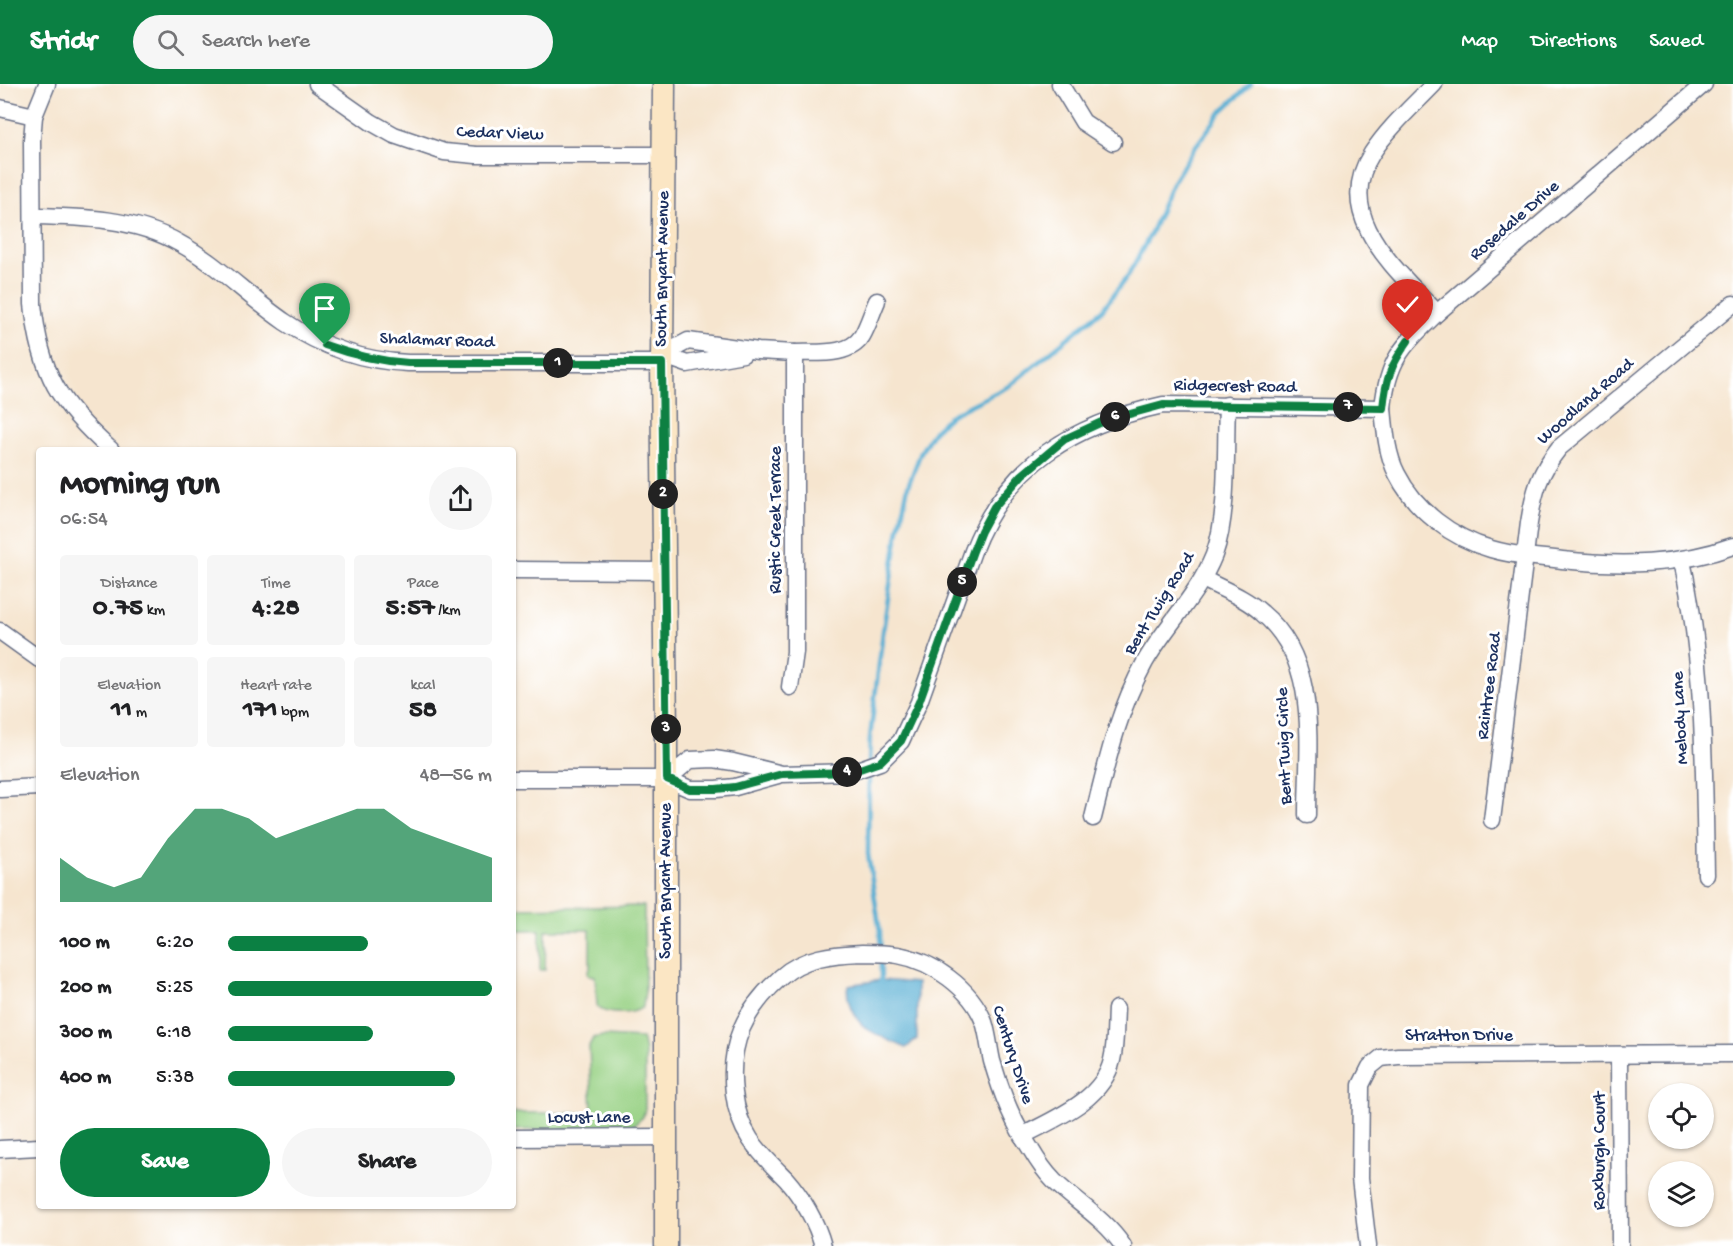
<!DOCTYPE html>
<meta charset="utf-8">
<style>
body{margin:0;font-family:"Gochi Hand",sans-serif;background:#f6f6f6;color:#202124;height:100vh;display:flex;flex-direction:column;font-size:22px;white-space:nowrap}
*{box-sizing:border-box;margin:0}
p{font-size:20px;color:#757577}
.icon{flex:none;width:33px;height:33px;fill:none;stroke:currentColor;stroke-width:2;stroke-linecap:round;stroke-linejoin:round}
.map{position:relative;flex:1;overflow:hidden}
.details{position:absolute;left:36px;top:363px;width:480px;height:762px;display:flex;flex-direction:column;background:#fff;border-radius:6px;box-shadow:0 2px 4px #0004}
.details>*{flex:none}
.tools{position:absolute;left:1648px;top:999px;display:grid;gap:12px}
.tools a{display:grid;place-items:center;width:66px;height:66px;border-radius:50%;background:#fff;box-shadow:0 2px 4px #0004;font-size:30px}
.pin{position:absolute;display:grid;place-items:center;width:51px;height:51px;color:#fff;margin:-62px -26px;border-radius:50% 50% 50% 0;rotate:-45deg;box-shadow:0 0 6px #0007}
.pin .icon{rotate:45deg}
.km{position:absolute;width:30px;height:30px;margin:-15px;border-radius:50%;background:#222;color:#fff;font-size:16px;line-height:30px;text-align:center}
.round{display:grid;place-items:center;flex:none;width:63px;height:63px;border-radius:32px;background:#f6f6f6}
.overview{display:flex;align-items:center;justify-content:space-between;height:102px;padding:0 24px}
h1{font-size:33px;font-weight:800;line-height:45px}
.figures{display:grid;grid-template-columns:repeat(3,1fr);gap:9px;height:102px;padding:6px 24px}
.figures div{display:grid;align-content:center;border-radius:6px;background:#f6f6f6;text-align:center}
.figures b{font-size:26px;font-weight:800}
.figures small{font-size:16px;font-weight:400}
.figures p{font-size:16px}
.chart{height:168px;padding:12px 24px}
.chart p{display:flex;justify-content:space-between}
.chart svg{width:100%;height:108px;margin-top:6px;fill:#0b8043;opacity:.7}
.primary-button{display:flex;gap:12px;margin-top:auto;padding:12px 24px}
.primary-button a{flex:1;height:69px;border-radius:36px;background:#0b8043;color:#fff;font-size:24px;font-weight:800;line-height:69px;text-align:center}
.primary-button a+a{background:#f6f6f6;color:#202124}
ul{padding:0 24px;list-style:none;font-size:20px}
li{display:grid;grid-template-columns:96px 72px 1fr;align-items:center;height:45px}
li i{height:15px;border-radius:8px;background:#0b8043}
header{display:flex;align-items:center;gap:36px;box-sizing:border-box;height:84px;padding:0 30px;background:#0b8043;color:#fff}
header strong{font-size:28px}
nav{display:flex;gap:33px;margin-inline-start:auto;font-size:21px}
.search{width:420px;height:54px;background:#f6f6f6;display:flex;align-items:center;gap:15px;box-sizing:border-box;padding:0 21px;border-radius:33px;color:#757577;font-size:22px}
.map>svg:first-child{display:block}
.green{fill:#99d285;stroke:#5a8072;stroke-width:1.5}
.water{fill:#56aed3;stroke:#386e98;stroke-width:1.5}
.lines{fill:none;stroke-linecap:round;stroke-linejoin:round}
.stream{stroke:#56aed3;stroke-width:4.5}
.street-casing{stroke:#686f86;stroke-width:19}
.secondary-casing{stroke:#686f86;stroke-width:25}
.street{stroke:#fff;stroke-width:16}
.secondary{stroke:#fbe6c4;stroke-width:22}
.route-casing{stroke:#fff;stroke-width:12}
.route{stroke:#0b8043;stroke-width:8}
.labels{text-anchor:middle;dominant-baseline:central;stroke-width:6;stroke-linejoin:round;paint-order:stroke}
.street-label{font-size:18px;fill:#1b2f5e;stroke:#fff}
</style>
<header>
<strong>Stridr</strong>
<div class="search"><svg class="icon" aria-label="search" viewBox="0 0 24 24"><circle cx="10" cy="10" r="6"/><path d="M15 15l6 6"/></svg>Search here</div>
<nav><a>Map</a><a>Directions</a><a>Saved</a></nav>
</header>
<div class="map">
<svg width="1733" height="1162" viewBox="0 0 1733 1162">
<rect width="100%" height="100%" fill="#fff"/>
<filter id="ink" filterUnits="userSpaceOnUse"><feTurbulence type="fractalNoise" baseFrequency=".0167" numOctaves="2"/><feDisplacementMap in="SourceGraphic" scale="12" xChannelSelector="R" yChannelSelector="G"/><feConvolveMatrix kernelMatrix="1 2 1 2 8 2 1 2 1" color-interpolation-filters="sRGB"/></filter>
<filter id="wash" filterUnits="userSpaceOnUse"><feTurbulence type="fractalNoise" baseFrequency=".008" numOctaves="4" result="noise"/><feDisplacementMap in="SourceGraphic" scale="24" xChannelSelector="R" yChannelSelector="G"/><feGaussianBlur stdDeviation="1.35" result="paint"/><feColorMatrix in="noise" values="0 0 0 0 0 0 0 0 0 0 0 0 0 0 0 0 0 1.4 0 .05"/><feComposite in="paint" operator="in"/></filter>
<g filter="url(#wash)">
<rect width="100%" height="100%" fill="#f6e5cf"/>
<!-- green -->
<g class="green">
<path d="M644,822L645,907L643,923C633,931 605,932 597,922L595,892L588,891V886L590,885V846H546L545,886H540V846H513V824Z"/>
<path d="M603,952L642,954L645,967V1025L643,1033L634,1041L635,1045L513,1046V1029H592L589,962L593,954Z"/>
</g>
<!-- water -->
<path class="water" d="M881,896L917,899V955L906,964C893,958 877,952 866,944C854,935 845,916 848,901Z"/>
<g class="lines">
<!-- stream -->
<g class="stream">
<path d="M869,678L870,654L883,547L897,455L908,402L921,368L933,348L951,331L1009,302L1102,226L1129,190L1150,151L1173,98L1195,63L1222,27L1251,0"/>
<path d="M869,687L868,770L880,848L881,896"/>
</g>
</g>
</g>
<g filter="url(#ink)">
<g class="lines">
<!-- street casing -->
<g class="street-casing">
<g id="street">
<path d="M47,0L34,32L32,56L33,220C40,289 59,320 111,366"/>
<path d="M317,0L371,38L394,51L444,68L476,71H664"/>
<path d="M1060,0L1083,38L1113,58"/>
<path d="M1434,0C1413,22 1389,43 1372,69C1331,133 1398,186 1437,229"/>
<path d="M0,24L34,32"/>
<path d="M33,132C82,133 135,134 179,159C218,180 248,213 285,238C322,263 363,277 408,279H662"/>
<path d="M795,269C816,268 849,273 862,252C868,242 872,228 877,217"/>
<path d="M662,271L688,257L758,267L795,269V568L790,603"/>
<path d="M662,271L687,280L743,270"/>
<path d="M1383,324C1388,274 1403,262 1437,229L1704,0"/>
<path d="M1682,477C1705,579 1704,687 1706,791"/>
<path d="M513,486L664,487"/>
<path d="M1203,495C1222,505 1246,514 1262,529C1321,578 1307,663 1307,731"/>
<path d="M0,547L39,575"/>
<path d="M513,695H667L690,705H716L735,703L778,691"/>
<path d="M667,695L690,676L714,675L733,678L782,690L851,688L880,678L901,657L919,618L973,467C1007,379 1075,340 1163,321L1383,324C1385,346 1387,371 1397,390C1415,426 1452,454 1491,465C1514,472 1538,473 1562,476C1620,482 1678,482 1733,462"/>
<path d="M0,705L39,703"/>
<path d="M1093,734C1107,678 1117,629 1145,578C1166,541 1198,511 1214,471C1229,430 1225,366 1227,321"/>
<path d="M1492,736L1529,439C1534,408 1539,389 1559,364L1733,220"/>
<path d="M1619,972L1620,1162"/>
<path d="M1022,1052C1054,1035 1103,1016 1112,976C1116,960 1115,942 1116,925"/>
<path d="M513,1054L666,1053"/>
<path d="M0,1065L39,1063"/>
<path d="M823,1162C817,1139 802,1113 786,1095C758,1067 739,1050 734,1009C728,959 745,925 781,893C803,873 833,870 862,869C873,869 886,869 898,871C932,877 971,904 984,938C988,950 989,964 992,977C1001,1008 1012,1037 1030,1064C1037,1076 1044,1087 1054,1097C1077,1119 1105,1135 1123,1162"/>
<path d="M1368,1162L1360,1094L1361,1001L1370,983L1381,974L1398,972L1733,970"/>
</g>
</g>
<!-- secondary casing -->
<g class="secondary-casing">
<path id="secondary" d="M664,0L662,279L666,651V1162"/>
</g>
<!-- street -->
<use href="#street" class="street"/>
<!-- secondary -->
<use href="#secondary" class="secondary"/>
</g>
</g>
<g class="lines" filter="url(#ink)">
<!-- route casing -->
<g class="route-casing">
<path id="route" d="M325,261C352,271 379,277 408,279H662L667,695L690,705H716L735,703L782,690L851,688L880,678L901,657L919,618L973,467L981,447L994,423L1022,391L1065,355L1104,337L1163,321L1383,324C1386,294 1391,281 1408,257"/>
</g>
<!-- route -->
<use href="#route" class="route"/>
</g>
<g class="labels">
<!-- street labels -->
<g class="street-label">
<text transform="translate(500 50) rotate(2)">Cedar View</text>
<text transform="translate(1515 137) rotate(-41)">Rosedale Drive</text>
<text transform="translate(663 185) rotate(-89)">South Bryant Avenue</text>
<text transform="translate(437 257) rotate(2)">Shalamar Road</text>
<text transform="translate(1235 303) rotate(1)">Ridgecrest Road</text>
<text transform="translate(1586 318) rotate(-41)">Woodland Road</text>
<text transform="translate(776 436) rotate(-90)">Rustic Creek Terrace</text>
<text transform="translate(1160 520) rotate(-58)">Bent Twig Road</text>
<text transform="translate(1490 602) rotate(-83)">Raintree Road</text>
<text transform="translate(1681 634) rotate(-93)">Melody Lane</text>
<text transform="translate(1285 662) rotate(-92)">Bent Twig Circle</text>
<text transform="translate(666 797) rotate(-90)">South Bryant Avenue</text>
<text x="1459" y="952">Stratton Drive</text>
<text transform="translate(1012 971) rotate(72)">Century Drive</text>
<text x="589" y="1034">Locust Lane</text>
<text transform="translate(1600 1067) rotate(-90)">Roxburgh Court</text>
</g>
</g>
</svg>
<div class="tools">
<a><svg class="icon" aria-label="locate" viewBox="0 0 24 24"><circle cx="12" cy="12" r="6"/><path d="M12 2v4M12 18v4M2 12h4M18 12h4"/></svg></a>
<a><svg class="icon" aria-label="layers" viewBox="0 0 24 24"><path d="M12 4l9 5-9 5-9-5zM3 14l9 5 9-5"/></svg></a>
</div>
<div class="pin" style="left:325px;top:261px;background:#1e9e55"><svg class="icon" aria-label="arrive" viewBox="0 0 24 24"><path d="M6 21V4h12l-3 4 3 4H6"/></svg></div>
<div class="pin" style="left:1408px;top:257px;background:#d93025"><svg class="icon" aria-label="check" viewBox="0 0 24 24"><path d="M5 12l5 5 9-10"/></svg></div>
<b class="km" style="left:558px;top:279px">1</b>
<b class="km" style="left:663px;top:410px">2</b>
<b class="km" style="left:666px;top:645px">3</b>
<b class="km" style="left:847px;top:688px">4</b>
<b class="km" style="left:962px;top:498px">5</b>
<b class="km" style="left:1115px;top:333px">6</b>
<b class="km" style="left:1348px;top:323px">7</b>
<section class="details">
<div class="overview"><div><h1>Morning run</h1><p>06:54</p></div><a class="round"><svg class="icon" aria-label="share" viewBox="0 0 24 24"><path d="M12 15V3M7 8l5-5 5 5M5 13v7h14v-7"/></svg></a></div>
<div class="figures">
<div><p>Distance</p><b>0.75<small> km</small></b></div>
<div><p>Time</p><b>4:28</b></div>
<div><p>Pace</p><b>5:57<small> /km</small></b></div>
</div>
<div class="figures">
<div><p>Elevation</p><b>11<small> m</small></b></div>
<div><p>Heart rate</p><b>171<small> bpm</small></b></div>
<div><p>kcal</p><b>58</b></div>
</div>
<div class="chart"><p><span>Elevation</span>48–56 m</p>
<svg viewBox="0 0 160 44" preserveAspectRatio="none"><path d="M0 44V26L10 34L20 38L30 34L40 18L50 6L60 6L70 10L80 18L90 14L100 10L110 6L120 6L130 14L140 18L150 22L160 26V44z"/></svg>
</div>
<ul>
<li><b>100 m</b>6:20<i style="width:53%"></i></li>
<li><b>200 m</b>5:25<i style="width:100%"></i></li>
<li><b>300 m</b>6:18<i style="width:55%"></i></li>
<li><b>400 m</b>5:38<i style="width:86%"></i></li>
</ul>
<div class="primary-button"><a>Save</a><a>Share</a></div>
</section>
</div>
